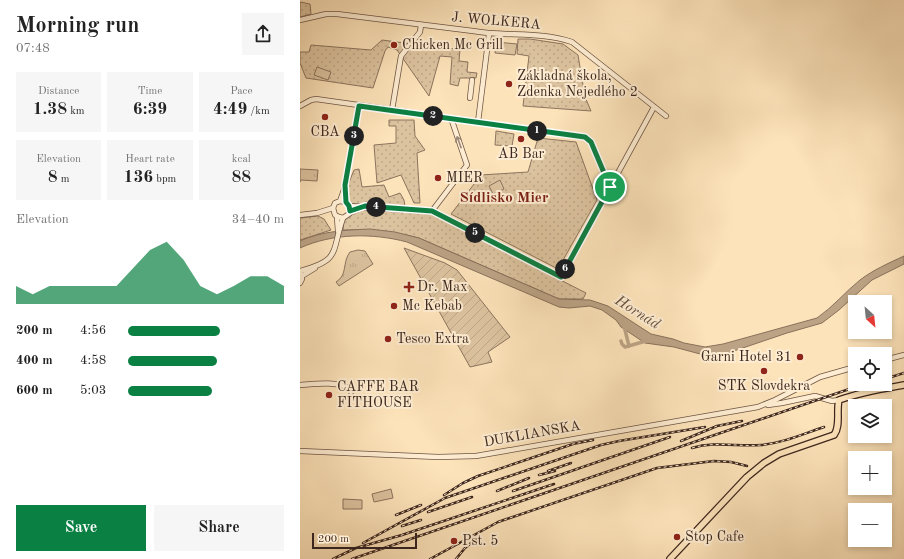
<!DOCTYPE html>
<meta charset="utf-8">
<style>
body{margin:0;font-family:"Old Standard TT",serif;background:#f6f6f6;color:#222;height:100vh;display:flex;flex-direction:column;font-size:15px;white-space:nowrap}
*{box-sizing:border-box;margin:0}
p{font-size:13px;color:#767676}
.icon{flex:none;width:22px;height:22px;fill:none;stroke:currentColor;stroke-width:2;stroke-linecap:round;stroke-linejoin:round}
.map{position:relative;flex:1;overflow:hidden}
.drawer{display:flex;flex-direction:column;background:#fff;width:300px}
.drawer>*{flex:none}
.needle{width:26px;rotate:153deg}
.buttons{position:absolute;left:548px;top:295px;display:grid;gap:8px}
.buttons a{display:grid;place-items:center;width:44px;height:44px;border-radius:0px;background:#fff;box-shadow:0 2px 6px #0003;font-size:20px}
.scale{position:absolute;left:12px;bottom:10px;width:105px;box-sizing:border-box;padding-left:4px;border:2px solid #3d261d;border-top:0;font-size:11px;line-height:14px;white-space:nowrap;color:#3d261d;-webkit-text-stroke:3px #feedd2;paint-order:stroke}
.pin{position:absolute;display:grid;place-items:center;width:34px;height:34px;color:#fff;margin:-17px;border:2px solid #fff;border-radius:50%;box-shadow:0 1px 4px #0007}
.km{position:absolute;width:20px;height:20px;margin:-10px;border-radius:50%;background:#222;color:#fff;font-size:11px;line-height:20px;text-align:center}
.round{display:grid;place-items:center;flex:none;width:42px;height:42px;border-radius:0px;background:#f6f6f6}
.overview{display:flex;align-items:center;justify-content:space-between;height:68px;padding:0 16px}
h1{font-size:22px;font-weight:800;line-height:30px}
.stats{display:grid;grid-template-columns:repeat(3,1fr);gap:6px;height:68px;padding:4px 16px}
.stats div{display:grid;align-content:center;border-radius:0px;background:#f6f6f6;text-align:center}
.stats b{font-size:17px;font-weight:800}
.stats small{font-size:11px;font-weight:400}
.stats p{font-size:11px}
.chart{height:112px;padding:8px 16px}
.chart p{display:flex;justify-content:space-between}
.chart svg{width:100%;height:72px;margin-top:4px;fill:#0b8043;opacity:.7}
.action{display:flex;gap:8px;margin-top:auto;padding:8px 16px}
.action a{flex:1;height:46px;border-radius:0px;background:#0b8043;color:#fff;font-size:16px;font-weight:800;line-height:46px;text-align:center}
.action a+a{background:#f6f6f6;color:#222}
ul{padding:0 16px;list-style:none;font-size:13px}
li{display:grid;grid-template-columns:64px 48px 1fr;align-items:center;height:30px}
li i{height:10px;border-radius:5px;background:#0b8043}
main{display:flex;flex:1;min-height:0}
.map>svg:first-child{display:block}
.grass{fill:url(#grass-dots);stroke:#8c745e}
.park{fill:url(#park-tufts);stroke:#8c745e}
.garden{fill:url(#garden-furrows);stroke:#8c745e}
.pitch{fill:#dcc39f;stroke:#8c745e}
.water{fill:#bca385;stroke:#89715b}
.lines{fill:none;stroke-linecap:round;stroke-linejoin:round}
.canal{stroke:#bca385;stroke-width:3.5}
.minor-casing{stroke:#6d5544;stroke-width:6}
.major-casing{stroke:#3d261d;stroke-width:8}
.minor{stroke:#feedd2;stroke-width:4.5}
.major{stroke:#fde3ba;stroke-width:5.5}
.rail-casing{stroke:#3d261d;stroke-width:2.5}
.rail{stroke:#feedd2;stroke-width:1;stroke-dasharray:3;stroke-linecap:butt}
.oneway{stroke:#9e8a78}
.route-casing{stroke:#fff;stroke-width:8}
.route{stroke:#0b8043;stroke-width:5}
.poi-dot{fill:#8f2418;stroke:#feedd2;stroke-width:1.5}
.labels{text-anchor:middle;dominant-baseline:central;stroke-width:4;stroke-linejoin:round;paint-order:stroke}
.street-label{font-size:14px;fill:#3d261d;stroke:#feedd2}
.poi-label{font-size:14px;fill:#3d261d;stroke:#feedd2;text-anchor:start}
.neighbourhood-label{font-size:15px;font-weight:bold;fill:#7a1f14;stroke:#feedd2}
.water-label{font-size:15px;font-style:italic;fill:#634c3c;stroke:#feedd2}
</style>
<main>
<section class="drawer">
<div class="overview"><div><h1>Morning run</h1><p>07:48</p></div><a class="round"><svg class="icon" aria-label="share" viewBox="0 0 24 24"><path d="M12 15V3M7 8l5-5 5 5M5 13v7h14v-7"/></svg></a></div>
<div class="stats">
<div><p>Distance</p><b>1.38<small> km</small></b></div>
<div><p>Time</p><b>6:39</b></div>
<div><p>Pace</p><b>4:49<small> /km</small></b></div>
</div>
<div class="stats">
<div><p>Elevation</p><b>8<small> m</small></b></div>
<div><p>Heart rate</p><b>136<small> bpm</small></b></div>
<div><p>kcal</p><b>88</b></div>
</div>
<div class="chart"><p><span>Elevation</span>34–40 m</p>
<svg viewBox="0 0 160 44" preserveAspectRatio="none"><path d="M0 44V33L10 38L20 33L30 33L40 33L50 33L60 33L70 22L80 11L90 6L100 17L110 33L120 38L130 33L140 27L150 27L160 33V44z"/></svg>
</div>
<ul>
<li><b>200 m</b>4:56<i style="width:59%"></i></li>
<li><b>400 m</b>4:58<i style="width:57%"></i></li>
<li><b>600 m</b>5:03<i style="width:54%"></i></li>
</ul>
<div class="action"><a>Save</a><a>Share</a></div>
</section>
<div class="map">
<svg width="604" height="559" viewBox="0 0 604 559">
<defs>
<pattern id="grass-dots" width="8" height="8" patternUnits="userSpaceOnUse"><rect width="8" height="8" fill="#dcc39f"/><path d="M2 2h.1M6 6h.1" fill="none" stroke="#bea788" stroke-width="1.8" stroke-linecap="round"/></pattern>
<pattern id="park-tufts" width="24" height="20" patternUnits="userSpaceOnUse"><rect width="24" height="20" fill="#dcc39f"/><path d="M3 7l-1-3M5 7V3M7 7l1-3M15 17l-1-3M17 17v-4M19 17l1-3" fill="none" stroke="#bea788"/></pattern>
<pattern id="garden-furrows" width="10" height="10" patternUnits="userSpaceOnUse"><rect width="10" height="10" fill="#dcc39f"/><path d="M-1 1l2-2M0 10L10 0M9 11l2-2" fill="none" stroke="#bea788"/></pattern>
</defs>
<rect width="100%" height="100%" fill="#fde3ba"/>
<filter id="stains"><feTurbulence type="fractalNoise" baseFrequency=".005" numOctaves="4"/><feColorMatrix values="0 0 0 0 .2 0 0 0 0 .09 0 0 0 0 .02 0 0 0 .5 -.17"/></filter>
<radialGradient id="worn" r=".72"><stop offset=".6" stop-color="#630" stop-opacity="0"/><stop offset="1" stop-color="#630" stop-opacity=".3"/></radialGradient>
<!-- grass -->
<g class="grass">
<path d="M0,2L10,4L11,14L0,17Z"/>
<path d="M218,39H230L263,44L278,55L285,97L291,111L223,106L229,56L217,54Z"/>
<path d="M82,40L142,48L160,49L159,61L168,62L167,72L177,73L176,78H160L158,86L150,84L152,57L140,56L129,96L97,50L88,47L85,51L73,88L6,78L0,63V52H9L11,45L71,50Z"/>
<path d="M89,120H114L115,136L125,150L117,153L120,203H114L101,175L77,183L74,145L96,143V126H89Z"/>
<path d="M196,131L214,134L212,146L195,145Z"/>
<path d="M238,138L276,142L297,200L258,269L151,214L181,175L228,172Z"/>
<path d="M59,169L62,187L84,185L89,197L100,193L104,200L105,207C92,206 56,208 47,201L46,190L54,170Z"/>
<path d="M63,210L131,214L286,293L283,299H259L119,238C91,231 72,229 43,230L44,220L51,215Z"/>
<path d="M18,216L24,219L31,230L0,240V218Z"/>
</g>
<!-- park -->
<g class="park">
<path d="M0,169L18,170L17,181L1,180L0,182Z"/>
<path d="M58,250L65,251L73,264L39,286L36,282C48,275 42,262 50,252Z"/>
</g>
<!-- garden -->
<path class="garden" d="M104,248L145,263L157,270L210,337L188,352L192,362L170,367Z"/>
<!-- pitch -->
<g class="pitch">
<path d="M196,42L217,44L215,55L195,53Z"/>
<path d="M17,67L31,72L28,80L14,75Z"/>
<path d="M200,180L204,189L193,194L189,186Z"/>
<path d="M91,489L93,498L74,502L72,494Z"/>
<path d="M43,499L62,500V509H43Z"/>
</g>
<!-- water -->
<path class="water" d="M70,229L95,232L119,238L259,299L290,300L308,306L351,334L373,339L384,343L405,347L423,344L517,318C533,307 545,292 560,280C573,270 589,263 604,256V264L572,280L539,310L522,323L487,333L425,354L404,355L374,347L345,343L321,327L316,320L302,310L290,306L269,308L259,307L107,242C73,233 33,233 0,248V241C22,231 46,230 70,229Z"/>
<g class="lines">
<!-- canal -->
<g class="canal">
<path d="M324,326L329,346"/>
<path d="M321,341L322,344L325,347L346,341"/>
</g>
<!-- minor casing -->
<g class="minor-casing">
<g id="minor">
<path d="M0,20L26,14H37L173,31C206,37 240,31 272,42L366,116"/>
<path d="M170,98L172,80"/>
<path d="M0,106L11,100L16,99L285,137L291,142L309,187"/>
<path d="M92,110L101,56L120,32L121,25"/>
<path d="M178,122L189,34"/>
<path d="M40,201L46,202L50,208L49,214L43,218L39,217L35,215L33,208L35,203L40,201L45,187L59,105"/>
<path d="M49,206L132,211L261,277L354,107"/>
<path d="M132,211L167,165L151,118"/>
<path d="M0,215L17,213L33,208"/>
<path d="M37,217L38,231"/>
<path d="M0,271C41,260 31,253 43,218"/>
<path d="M2,276L15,268"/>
<path d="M0,283L2,279L1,274"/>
<path d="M585,360L604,355"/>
<path d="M0,385C15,384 35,381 49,388L51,392"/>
<path d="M468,405L482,403L515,396L532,401L539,400"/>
<path d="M0,451L138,457L176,456L458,407L475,400L520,377L555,367"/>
</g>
</g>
<!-- major casing -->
<g class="major-casing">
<path id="major" d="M370,559L447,477L464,463L479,454L534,435C541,426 536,411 539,400C561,392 581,389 604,385"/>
</g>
<!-- minor -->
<use href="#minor" class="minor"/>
<!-- major -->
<use href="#major" class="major"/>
<!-- rail casing -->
<g class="rail-casing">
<g id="rail">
<path d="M585,379L604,373"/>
<path d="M381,441L417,426L442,421"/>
<path d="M392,448C415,441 438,447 461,445C483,443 503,434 524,427"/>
<path d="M248,471L271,463"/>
<path d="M239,475L255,471"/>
<path d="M197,491L229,478"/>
<path d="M213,491L370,437"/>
<path d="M144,495L163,483L178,476L273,444L293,440"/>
<path d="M128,512L172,497"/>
<path d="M96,515L121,505"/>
<path d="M102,526L121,520"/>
<path d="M63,543L145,498L301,445L319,441L405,427"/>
<path d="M33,559L56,548L102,535L254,484"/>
<path d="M52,559L564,384"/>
<path d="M130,559L198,522L357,468L414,461L431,462L447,466"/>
<path d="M156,559L165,548L177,538"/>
</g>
</g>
<!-- rail -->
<use href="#rail" class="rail"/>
</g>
<!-- one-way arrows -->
<defs><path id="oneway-shaft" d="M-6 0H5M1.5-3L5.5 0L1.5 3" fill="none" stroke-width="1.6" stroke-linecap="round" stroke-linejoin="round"/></defs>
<use class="oneway" href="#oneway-shaft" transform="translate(159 142) rotate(-110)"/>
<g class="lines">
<!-- route casing -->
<g class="route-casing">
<path id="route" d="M59,106L285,137L291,142L310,187L261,277L132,211L65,206L50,211L49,206L46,202L45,185Z"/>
</g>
<!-- route -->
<use href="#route" class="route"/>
</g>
<!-- markers -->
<g class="poi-dot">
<circle cx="94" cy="45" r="4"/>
<circle cx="209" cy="84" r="4"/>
<circle cx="25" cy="117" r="4"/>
<circle cx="221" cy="139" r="4"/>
<circle cx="138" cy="178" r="4"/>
<path d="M107 281h4v4h4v4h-4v4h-4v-4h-4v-4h4z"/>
<circle cx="94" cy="306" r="4"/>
<circle cx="88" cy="339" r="4"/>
<circle cx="500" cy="357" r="4"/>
<circle cx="464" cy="371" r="4"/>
<circle cx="29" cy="395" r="4"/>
<circle cx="377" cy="537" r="4"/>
<circle cx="154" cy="541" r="4"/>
</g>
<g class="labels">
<!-- street labels -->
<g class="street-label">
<text transform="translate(196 21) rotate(5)">J. WOLKERA</text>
<text transform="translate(232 434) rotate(-10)">DUKLIANSKA</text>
</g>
<!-- poi labels -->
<g class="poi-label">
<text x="102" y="45">Chicken Mc Grill</text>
<text x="217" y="76">Základná škola,<tspan x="217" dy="16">Zdenka Nejedlého 2</tspan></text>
<text x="25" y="132" text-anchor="middle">CBA</text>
<text x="221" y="154" text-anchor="middle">AB Bar</text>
<text x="146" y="178">MIER</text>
<text x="117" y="287">Dr. Max</text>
<text x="102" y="306">Mc Kebab</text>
<text x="96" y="339">Tesco Extra</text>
<text x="492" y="357" text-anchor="end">Garni Hotel 31</text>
<text x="464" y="386" text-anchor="middle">STK Slovdekra</text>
<text x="37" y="387">CAFFE BAR<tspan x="37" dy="16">FITHOUSE</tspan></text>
<text x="385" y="537">Stop Cafe</text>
<text x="162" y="541">Pst. 5</text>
</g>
<!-- neighbourhood labels -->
<g class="neighbourhood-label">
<text x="204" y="198">Sídlisko Mier</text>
</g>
<!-- water labels -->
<g class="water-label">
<text transform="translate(337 313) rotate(32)">Hornád</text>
</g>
</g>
<rect width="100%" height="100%" filter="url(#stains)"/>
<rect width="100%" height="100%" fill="url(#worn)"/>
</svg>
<div class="buttons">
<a><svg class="needle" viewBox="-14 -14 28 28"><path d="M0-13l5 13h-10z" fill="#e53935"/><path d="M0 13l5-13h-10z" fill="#767676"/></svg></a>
<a><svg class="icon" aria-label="locate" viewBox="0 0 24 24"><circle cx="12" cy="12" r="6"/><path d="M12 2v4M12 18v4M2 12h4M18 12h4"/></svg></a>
<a><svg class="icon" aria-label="layers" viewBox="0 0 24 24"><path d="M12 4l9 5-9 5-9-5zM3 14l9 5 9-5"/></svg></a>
<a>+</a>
<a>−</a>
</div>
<div class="scale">200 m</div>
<div class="pin" style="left:310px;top:187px;background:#1e9e55"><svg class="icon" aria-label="arrive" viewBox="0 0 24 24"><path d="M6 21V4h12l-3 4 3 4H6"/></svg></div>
<b class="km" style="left:237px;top:131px">1</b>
<b class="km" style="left:133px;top:116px">2</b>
<b class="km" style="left:54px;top:136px">3</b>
<b class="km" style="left:76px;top:207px">4</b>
<b class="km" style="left:175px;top:233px">5</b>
<b class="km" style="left:265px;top:269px">6</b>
</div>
</main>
